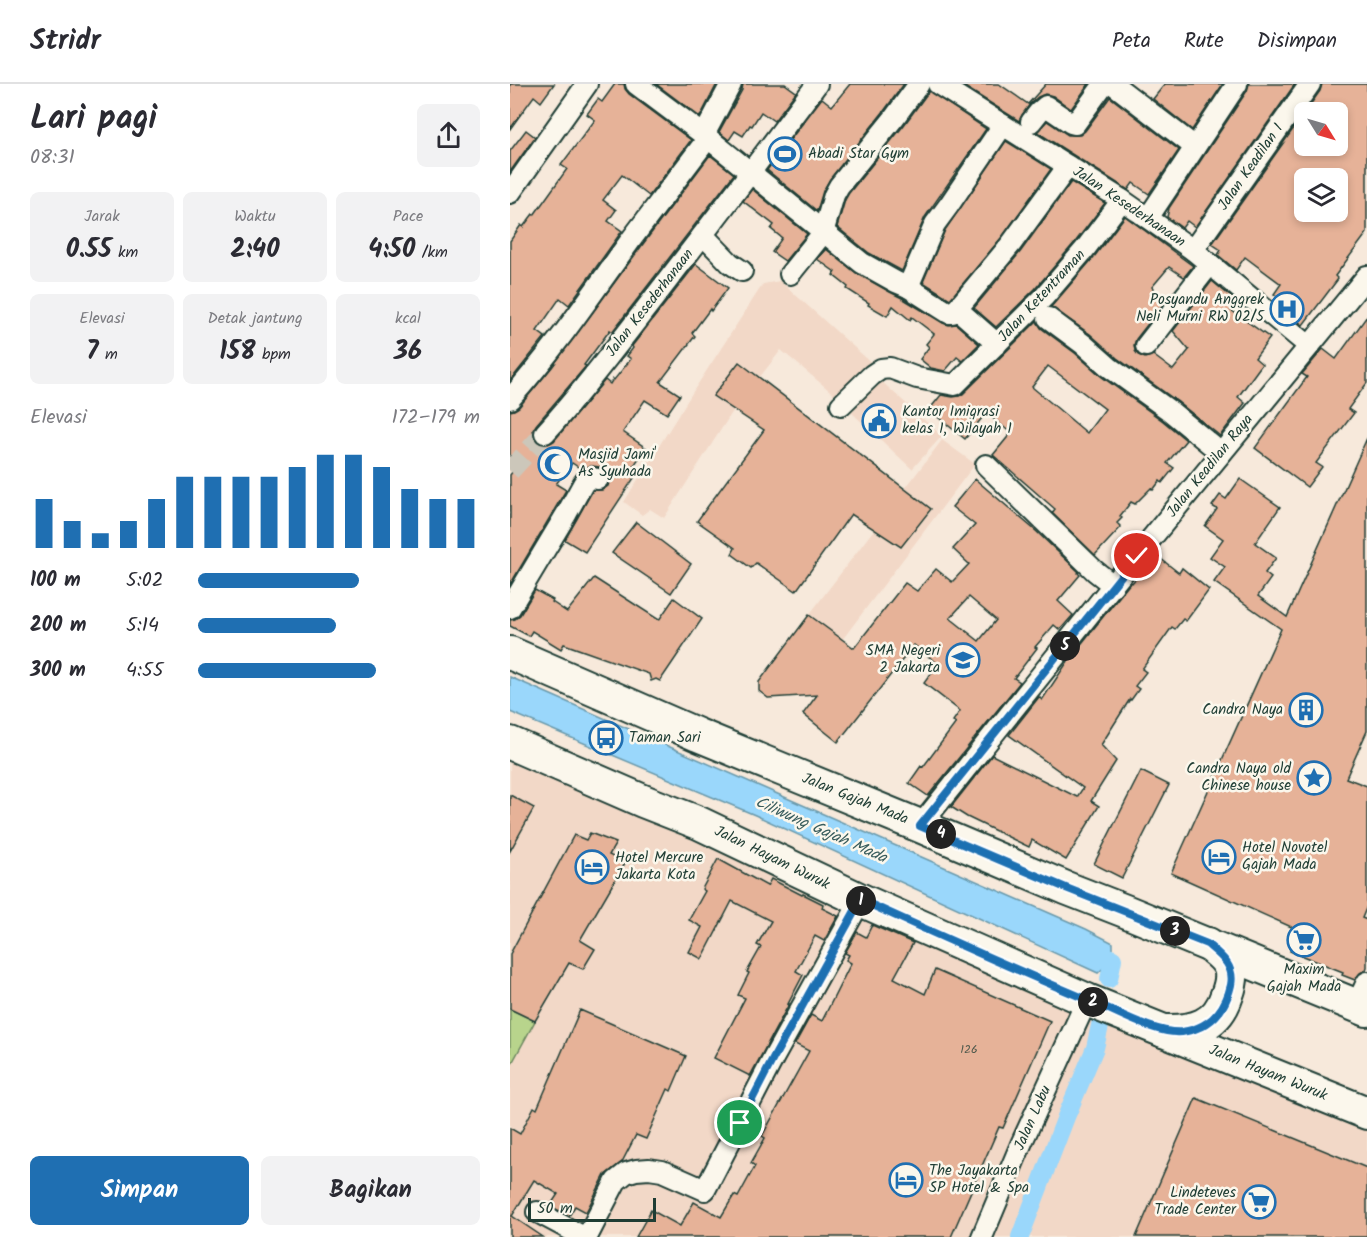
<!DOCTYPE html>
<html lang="id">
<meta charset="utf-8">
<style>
body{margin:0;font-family:Kalam,sans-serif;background:#f2f2f3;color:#2b2b33;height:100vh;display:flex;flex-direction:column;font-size:22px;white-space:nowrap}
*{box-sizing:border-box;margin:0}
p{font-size:20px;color:#7c7c81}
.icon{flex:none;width:33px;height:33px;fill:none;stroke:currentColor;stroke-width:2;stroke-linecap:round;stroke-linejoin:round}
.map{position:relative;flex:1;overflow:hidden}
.drawer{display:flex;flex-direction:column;background:#fff;width:510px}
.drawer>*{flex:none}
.needle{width:39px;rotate:127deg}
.fabs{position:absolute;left:784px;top:18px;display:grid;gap:12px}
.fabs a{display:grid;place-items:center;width:54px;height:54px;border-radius:9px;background:#fff;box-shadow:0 3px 9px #0003;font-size:30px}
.scale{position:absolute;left:18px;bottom:15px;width:128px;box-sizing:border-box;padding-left:6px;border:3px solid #1f3d34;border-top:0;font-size:16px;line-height:21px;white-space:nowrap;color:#1f3d34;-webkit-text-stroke:4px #fbf7ec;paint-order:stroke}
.pin{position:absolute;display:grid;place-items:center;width:51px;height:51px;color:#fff;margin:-26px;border:3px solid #fff;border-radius:50%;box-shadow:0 2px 6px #0007}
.km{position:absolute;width:30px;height:30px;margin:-15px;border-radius:50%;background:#222;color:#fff;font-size:16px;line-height:30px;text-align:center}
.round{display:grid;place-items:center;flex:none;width:63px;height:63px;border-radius:9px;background:#f2f2f3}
.head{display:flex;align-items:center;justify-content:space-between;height:102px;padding:0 30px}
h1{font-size:33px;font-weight:700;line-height:45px}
.figures{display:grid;grid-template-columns:repeat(3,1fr);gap:9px;height:102px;padding:6px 30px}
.figures div{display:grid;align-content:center;border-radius:9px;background:#f2f2f3;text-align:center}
.figures b{font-size:26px;font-weight:700}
.figures small{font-size:16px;font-weight:400}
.figures p{font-size:16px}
.chart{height:168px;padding:12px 30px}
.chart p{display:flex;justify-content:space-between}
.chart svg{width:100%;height:108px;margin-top:6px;stroke:#1f6fb2;stroke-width:6}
.button{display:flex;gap:12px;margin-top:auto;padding:12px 30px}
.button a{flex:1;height:69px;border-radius:9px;background:#1f6fb2;color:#fff;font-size:24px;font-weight:700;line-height:69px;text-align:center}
.button a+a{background:#f2f2f3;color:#2b2b33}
ul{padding:0 30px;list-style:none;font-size:20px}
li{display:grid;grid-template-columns:96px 72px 1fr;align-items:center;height:45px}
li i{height:15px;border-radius:8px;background:#1f6fb2}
header{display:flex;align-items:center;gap:36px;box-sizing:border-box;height:84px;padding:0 30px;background:#fff;border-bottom:2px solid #e1e1e2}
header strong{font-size:28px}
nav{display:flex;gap:33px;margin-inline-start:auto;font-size:21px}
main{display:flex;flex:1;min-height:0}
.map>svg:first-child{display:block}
.built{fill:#f2d8c7}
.green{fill:#b8d48c;stroke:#6c8860;stroke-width:1.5}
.water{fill:#9ad7fb;stroke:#6999ab;stroke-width:1.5}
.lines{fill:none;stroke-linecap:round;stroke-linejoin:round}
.canal{stroke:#9ad7fb;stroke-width:18}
.building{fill:#e6b298;stroke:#1f3d34;stroke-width:1.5;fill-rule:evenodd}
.minor-tunnel{stroke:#ccc7ba;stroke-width:20;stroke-dasharray:20 10;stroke-linecap:butt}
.minor-casing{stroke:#1f3d34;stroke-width:24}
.primary-casing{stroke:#1f3d34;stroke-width:36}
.minor{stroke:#fbf7ec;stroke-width:20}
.primary{stroke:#fbf7ec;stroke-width:32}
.route-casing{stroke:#fff;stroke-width:12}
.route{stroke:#1f6fb2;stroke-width:8}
.labels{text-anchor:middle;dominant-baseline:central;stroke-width:5;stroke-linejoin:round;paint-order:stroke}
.number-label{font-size:12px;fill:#515a4d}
.poi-label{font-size:15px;fill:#1f3d34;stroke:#fbf7ec;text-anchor:start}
.street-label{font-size:15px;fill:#1f3d34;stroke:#fbf7ec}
.water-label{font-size:16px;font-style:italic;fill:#385c5c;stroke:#fbf7ec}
</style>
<header>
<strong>Stridr</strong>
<nav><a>Peta</a><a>Rute</a><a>Disimpan</a></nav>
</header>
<main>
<section class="drawer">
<div class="head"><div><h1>Lari pagi</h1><p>08:31</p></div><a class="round"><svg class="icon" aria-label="share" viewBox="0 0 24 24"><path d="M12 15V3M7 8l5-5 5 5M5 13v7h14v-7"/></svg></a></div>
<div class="figures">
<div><p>Jarak</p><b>0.55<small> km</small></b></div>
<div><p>Waktu</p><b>2:40</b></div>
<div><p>Pace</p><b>4:50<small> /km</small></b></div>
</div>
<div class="figures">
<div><p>Elevasi</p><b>7<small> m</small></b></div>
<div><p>Detak jantung</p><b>158<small> bpm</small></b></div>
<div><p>kcal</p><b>36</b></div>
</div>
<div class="chart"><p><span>Elevasi</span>172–179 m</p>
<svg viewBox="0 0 160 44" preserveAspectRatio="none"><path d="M5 44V24M15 44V33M25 44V38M35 44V33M45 44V24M55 44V15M65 44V15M75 44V15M85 44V15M95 44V11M105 44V6M115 44V6M125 44V11M135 44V20M145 44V24M155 44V24"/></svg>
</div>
<ul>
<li><b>100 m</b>5:02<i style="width:57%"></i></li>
<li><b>200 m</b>5:14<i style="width:49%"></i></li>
<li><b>300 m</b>4:55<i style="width:63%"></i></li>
</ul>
<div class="button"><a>Simpan</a><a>Bagikan</a></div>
</section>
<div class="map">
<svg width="857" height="1153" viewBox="0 0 857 1153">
<rect width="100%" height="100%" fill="#f7e9db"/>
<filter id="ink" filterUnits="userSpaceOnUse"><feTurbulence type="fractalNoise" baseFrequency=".0167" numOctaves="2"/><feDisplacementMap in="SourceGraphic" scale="12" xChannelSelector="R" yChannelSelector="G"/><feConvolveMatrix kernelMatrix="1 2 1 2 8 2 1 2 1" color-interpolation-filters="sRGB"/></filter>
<g filter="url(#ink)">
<!-- built -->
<g class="built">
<path d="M270,197L365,282L332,317L271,266L221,330L154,434L140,425L132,431L114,418L184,306L253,200Z"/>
<path d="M370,296L432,352L402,385L341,328Z"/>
<path d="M432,356L465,380L332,556L299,531Z"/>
<path d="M0,677L857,1043V1153H0Z"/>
</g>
<!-- green -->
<path class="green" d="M0,925L25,937L2,979L0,978Z"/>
<!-- water -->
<path class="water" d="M0,593L576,845L603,859V875L588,889L245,731L0,628Z"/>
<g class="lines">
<!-- canal -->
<g class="canal">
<path d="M581,865L603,875L599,895"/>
<path d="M510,1153L556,1033L585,964L593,928"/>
</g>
</g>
<!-- building -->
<g class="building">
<path d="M0,0H44L31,18L24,12L0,45Z"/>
<path d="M105,0H114L115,5L119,10L181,56L139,112L112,91L93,116L106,126L98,137L112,147L59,221L50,214L27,247L35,253L0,297V157L11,141L13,143L23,130L24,131L57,85L51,81L85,36L77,30L88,15L92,18Z"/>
<path d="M146,0H207L190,33Z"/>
<path d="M233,0H275L286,8L264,37L251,28L242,42L240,41L233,52L225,47L219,56L209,48L232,6Z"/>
<path d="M340,0H394L374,27L320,95L313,107L307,127L257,86L312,14L322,22Z"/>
<path d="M450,0H489L518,20L536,0H579L561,25L543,12L535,10L528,13L520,20L512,31L509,37Z"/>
<path d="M655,0H713L682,46L643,15Z"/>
<path d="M739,0H785L685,143L677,137L672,144L657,133L659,124L737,7Z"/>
<path d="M812,0H857V149L825,192L828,195L793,241L767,220L771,215L764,210L771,200L735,173L726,186L708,171L711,166L702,160L810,7ZM795,28H828V62H795ZM795,94H828V128H795Z"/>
<path d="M419,7L476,45L415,133L392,187L359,169L327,143L335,116L339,109L394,41Z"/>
<path d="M600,13L669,66L639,110L623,99L618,106L527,48L537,37L558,51H570L575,47Z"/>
<path d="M16,46L25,53L0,88V67Z"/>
<path d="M496,57L541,85L492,153L440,215L413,198L435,146Z"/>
<path d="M200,71L224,90L102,248L100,246L74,281L76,282L26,341L23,346L24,352L27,358L32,361L38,360L44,357L95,296L100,300L103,295L104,296L121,275L117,272L123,264L122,262L186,180L218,204L201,227L200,225L182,249L185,252L150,298L170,311L157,330L135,316L113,348L136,364L118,390L124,394L75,468L55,456L83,406H92L98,402L100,397L99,391L96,386L90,383L81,382L71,385L62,379L46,400L56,406L0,501V391L8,380L0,374V327L4,326L9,323L42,283L133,160Z"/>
<path d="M561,98L595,119L566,157L525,205L486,243L464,224L511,167Z"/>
<path d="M242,105L297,150L275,177L262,168L272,154L261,145L264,141L233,117Z"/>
<path d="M615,132L683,182L674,193L659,183L642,203L655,218L626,255L624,261L625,267L628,271L635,274L643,271L663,286L679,266L663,247L702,197L727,218L721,226L760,254L745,274L752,280L728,313L735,319L710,352L668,318L607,274L580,250L541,223L584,173Z"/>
<path d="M316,165L346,189L380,208L392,214L433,239L439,241L446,240L469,260L452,277L447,273L435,287L421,284L410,275L419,263L416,260L424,250L402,233L400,236L383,222L377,232L358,221L359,219L337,205L338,203L323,191L325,188L307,175Z"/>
<path d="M857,232V299L838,325L844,329L806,379L812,383L797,403L745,364L797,293L792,290L813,265L826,275Z"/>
<path d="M527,237L531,244L565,269L592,293L653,337L676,356L657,379L664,384L652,399L650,397L643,406L641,404L625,420L621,418L610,432L612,434L607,439L611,443L585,471L542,429L545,425L483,371L501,349L476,329L455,355L419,326L431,311L443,313L449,312L453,310ZM538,282L595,325L577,349L522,303Z"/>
<path d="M229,278L421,425L391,463L341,430L286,507L246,479L241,484L222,470L225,464L187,437L254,346L203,312Z"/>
<path d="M857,354V647L836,694L857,702V822L852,834L857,836V883L856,886L850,889L845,896L832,891L833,888L780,867L788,846L661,789L771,545L704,498L715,483L700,473L713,455L695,442L707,425L702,422L710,411L716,415L730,395L770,423L745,459L766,474L755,489L761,494L748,512L777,533Z"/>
<path d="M465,395L526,447L569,488L568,489L570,491L548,517L563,531L550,546L544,541L525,563L527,564L504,594L510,598L418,712L399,699L411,682L413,683L446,639L443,637L450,627L414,599L428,580L404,561L328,658L293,630L307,611L258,614L249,607V598L299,531L344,564L395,499L407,507L426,485L442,498L459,480L443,465L465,441L442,423ZM459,513L486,536L469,557L440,534Z"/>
<path d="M126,438L181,480L161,509L102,469Z"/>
<path d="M646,471L669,489L672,484L699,506L676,537L673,535L665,545L662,543L632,585L636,588L625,602L629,605L621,616L620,615L591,661L606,677L581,717L589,722L556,776L522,756L519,763L457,733L441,723L482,671L567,713L573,704L499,651L529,613L532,616L560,574L621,498L622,499Z"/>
<path d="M84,494L149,536L164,514L192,535L150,597L146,595L141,597L139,590L54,560L51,565L22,547L19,552L0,542V536L5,535L10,531L25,506L43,516L42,518L57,528Z"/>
<path d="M631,687L659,701L612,794L584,780Z"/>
<path d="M0,711L24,724L0,767Z"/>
<path d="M80,749L106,759L99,771L115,779L70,856L85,865L73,885L59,879L25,937L0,925V870L64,751L76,756Z"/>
<path d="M208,775L257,802L261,795L292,811L293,810L313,820L312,824L328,832L314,857L305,852L286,887L293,891L278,920H279L240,992L204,974L235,914L228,911L239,889L237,888L251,863L247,861L261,837L222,817L192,875L179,868L192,843L179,836L195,807L192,805Z"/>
<path d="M362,841L403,859L384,894L415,910L425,886L540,937L493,1044L489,1043L441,1153H126L141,1126L170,1142L184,1118L211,1133L224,1111L228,1113L245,1082L241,1079L255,1054L252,1052L299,967L285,960L301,931L312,937L341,879L336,876L339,871L335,869L347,848L356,853Z"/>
<path d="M70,926L176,972L161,1007L158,1005L136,1055L126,1051L112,1078L95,1091L76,1128L65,1122L59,1132L40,1122L48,1110L24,1096L2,1132L33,1153H0V1044L10,1050L24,1023L27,1025Z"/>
<path d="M686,1014L857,1084V1153H626Z"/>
</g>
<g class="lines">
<!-- minor-tunnel -->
<path class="minor-tunnel" d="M0,387L35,349"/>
<!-- minor casing -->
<g class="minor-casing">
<g id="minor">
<path d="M126,0L198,54L352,179L386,198L398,203L439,229H442L447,225L487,260"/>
<path d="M428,0L612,116L683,166L799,262"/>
<path d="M603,0L685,63"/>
<path d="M521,38L529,28L536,22L561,39L565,40L594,0"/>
<path d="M194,51L221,0"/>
<path d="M0,109L77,0"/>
<path d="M638,134L727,0"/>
<path d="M193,151L220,179L232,187"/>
<path d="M683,166L800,0"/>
<path d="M280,190L313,149L324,111L329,102L384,34L409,0"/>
<path d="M398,203L425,140L439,121L493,41"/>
<path d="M447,225L501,160L558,82"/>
<path d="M538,234L573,260L599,283L660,327L711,369"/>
<path d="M636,262L700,180"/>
<path d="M0,315C46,264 83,208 123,153C148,120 173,87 198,54"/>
<path d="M331,321L362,291L371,285L380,284L407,294L445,301L534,213L575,165L612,116"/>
<path d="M35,349C74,306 108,260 144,214C199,143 253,72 307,0"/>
<path d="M476,381L585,487L603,501"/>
<path d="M0,524L57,429L73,400L77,395L80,394L88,395"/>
<path d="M410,742L603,501L857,192"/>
<path d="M846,922L857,898"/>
<path d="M27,1128L74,1153"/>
<path d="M77,1153L106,1097L116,1089L126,1086L139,1085L152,1087L195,1106L264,973L351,816"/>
<path d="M472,1153L512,1058L577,916"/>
</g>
</g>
<!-- primary casing -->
<g class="primary-casing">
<g id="primary">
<path d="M0,569L188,651L410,742L556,804L615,827L857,926"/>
<path d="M0,659L133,717L189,739L351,816L577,916L857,1029"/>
<path d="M654,947C684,948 707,942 717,911C720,903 723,893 720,884C717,874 706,867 698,860"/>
</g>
</g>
<!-- minor -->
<use href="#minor" class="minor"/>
<!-- primary -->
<use href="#primary" class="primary"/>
</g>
</g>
<g class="lines" filter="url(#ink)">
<!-- route casing -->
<g class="route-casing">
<path id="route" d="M230,1039L264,973L351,816C430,852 510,888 590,921C613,931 648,950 672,948C700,944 715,927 721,901C725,881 710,871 697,860L556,804L410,742L627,472"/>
</g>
<!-- route -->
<use href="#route" class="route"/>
</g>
<!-- icons -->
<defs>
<g id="stadium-ring" transform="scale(1.725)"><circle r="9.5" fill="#fbf7ec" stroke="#1f6fb2" stroke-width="1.5"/><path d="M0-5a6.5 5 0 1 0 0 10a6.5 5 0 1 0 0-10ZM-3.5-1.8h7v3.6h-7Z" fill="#1f6fb2"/></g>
<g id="hospital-ring" transform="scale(1.725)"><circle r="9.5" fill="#fbf7ec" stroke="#1f6fb2" stroke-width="1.5"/><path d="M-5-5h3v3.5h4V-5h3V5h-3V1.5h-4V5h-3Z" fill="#1f6fb2"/></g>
<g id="civic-ring" transform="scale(1.725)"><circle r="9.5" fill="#fbf7ec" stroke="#1f6fb2" stroke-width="1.5"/><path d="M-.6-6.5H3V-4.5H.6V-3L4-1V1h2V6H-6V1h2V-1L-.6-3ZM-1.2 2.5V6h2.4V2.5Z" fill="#1f6fb2"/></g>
<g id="mosque-ring" transform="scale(1.725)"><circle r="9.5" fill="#fbf7ec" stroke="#1f6fb2" stroke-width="1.5"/><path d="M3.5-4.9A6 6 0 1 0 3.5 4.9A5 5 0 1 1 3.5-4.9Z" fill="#1f6fb2"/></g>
<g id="school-ring" transform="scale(1.725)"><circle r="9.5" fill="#fbf7ec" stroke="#1f6fb2" stroke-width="1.5"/><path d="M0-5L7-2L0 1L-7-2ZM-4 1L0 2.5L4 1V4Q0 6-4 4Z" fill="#1f6fb2"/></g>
<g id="building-ring" transform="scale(1.725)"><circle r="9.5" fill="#fbf7ec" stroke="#1f6fb2" stroke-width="1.5"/><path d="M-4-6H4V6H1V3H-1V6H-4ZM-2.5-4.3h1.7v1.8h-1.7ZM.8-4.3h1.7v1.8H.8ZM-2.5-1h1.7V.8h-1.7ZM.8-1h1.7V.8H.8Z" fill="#1f6fb2"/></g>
<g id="bus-ring" transform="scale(1.725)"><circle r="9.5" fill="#fbf7ec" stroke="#1f6fb2" stroke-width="1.5"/><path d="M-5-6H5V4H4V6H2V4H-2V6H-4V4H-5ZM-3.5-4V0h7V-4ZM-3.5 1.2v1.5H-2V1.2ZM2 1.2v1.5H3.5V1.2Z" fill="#1f6fb2"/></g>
<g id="sight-ring" transform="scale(1.725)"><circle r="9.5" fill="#fbf7ec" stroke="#1f6fb2" stroke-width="1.5"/><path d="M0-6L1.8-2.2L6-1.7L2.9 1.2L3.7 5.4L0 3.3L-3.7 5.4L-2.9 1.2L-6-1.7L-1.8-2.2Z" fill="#1f6fb2"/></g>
<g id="hotel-ring" transform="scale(1.725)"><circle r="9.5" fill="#fbf7ec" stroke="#1f6fb2" stroke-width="1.5"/><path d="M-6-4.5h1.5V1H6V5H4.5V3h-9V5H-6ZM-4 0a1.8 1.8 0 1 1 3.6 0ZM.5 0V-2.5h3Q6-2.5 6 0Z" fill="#1f6fb2"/></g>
<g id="supermarket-ring" transform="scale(1.725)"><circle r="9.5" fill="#fbf7ec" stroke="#1f6fb2" stroke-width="1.5"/><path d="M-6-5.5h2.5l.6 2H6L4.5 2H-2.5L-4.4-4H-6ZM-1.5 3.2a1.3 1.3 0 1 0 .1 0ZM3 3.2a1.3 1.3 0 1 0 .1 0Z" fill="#1f6fb2"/></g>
</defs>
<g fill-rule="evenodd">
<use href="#stadium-ring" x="275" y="70"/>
<use href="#hospital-ring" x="777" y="225"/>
<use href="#civic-ring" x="369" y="337"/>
<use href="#mosque-ring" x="45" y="380"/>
<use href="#school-ring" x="453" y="576"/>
<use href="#building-ring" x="796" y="626"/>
<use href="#bus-ring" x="96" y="654"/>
<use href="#sight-ring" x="804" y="694"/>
<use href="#hotel-ring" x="709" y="773"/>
<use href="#hotel-ring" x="82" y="783"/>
<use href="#supermarket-ring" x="794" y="856"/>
<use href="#hotel-ring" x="396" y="1096"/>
<use href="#supermarket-ring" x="749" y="1118"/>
</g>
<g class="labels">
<!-- number labels -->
<g class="number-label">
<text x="459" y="965">126</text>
</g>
<!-- poi labels -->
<g class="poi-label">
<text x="298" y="70">Abadi Star Gym</text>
<text x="754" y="216" text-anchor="end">Posyandu Anggrek<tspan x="754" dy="17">Neli Murni RW 02/5</tspan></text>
<text x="392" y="328">Kantor Imigrasi<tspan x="392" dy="17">kelas 1, Wilayah 1</tspan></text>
<text x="68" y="371">Masjid Jami'<tspan x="68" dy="17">As Syuhada</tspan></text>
<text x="430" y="567" text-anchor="end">SMA Negeri<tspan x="430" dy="17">2 Jakarta</tspan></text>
<text x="773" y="626" text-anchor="end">Candra Naya</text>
<text x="119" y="654">Taman Sari</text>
<text x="781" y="685" text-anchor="end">Candra Naya old<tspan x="781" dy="17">Chinese house</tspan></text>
<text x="732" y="764">Hotel Novotel<tspan x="732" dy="17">Gajah Mada</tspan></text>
<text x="105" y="774">Hotel Mercure<tspan x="105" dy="17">Jakarta Kota</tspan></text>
<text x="794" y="886" text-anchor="middle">Maxim<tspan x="794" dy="17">Gajah Mada</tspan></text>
<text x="419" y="1087">The Jayakarta<tspan x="419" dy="17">SP Hotel &amp; Spa</tspan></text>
<text x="726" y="1109" text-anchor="end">Lindeteves<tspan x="726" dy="17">Trade Center</tspan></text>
</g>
<!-- street labels -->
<g class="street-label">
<text transform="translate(741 83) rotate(-55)">Jalan Keadilan I</text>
<text transform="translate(619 123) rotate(34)">Jalan Kesederhanaan</text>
<text transform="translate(532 212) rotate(-47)">Jalan Ketentraman</text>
<text transform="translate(140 219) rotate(-52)">Jalan Kesederhanaan</text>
<text transform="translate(700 382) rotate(-51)">Jalan Keadilan Raya</text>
<text transform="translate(345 715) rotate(22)">Jalan Gajah Mada</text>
<text transform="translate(262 774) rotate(26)">Jalan Hayam Wuruk</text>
<text transform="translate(758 989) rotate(22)">Jalan Hayam Wuruk</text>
<text transform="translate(523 1034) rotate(-66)">Jalan Labu</text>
</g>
<!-- water labels -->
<g class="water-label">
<text transform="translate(311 746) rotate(24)">Ciliwung Gajah Mada</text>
</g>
</g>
</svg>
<div class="fabs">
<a><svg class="needle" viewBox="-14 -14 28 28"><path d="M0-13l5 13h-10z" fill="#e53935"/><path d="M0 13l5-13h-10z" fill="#7c7c81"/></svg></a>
<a><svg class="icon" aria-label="layers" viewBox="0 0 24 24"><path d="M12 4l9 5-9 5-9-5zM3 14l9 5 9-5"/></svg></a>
</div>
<div class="scale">50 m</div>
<div class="pin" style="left:230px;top:1039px;background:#1e9e55"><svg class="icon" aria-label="arrive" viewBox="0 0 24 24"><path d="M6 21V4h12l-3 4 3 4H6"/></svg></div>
<div class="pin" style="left:627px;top:472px;background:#d93025"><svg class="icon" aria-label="check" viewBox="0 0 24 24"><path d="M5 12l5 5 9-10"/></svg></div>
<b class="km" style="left:351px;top:817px">1</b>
<b class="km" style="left:583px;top:918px">2</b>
<b class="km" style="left:665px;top:847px">3</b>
<b class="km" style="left:431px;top:750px">4</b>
<b class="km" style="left:555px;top:562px">5</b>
</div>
</main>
